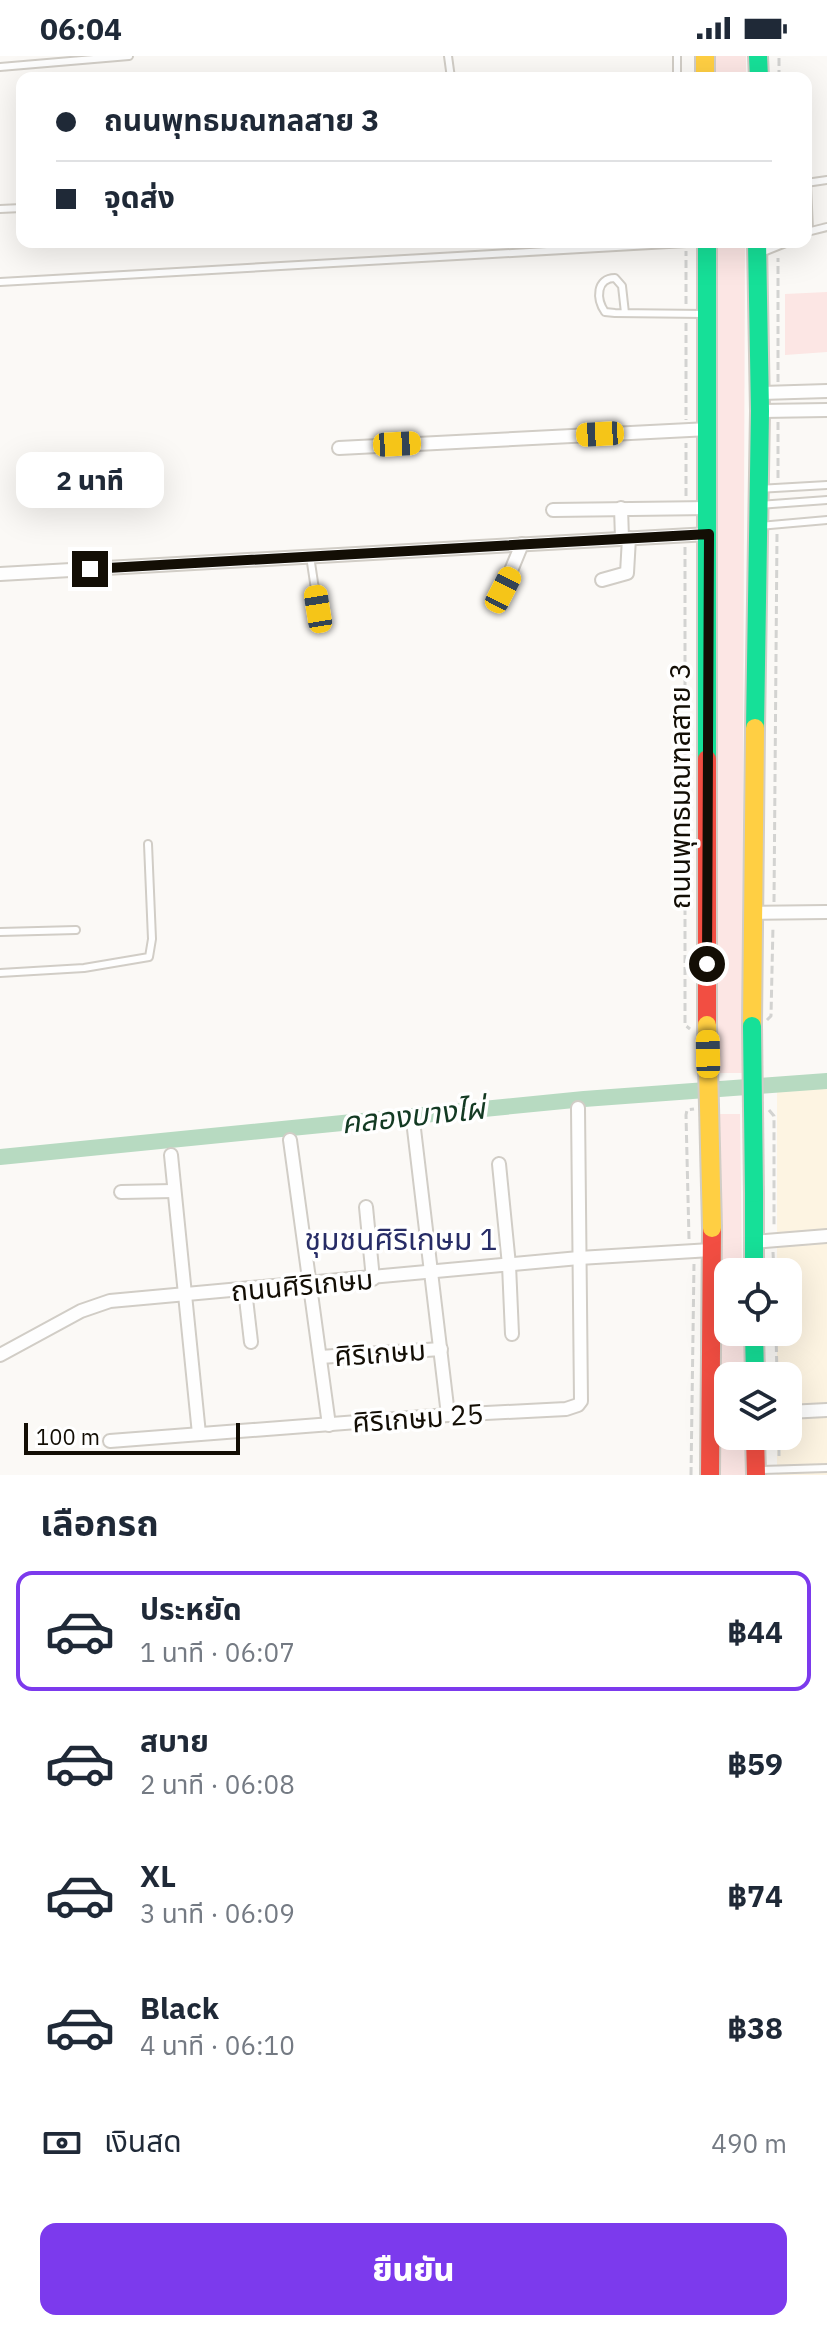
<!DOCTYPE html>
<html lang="th">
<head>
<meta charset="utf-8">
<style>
  :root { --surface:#fff; --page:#f2f2f3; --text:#1f2937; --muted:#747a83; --line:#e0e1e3; --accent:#7c3aed }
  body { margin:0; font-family:"IBM Plex Sans","Noto Sans Thai",sans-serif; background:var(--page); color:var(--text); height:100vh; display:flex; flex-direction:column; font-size:30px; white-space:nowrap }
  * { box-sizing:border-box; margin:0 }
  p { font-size:26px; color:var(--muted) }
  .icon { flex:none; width:44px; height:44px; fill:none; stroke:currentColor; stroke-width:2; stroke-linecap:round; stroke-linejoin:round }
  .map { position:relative; height:1419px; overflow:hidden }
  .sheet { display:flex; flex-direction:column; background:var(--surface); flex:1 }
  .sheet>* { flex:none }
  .top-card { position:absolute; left:16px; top:16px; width:796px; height:176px; border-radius:16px; box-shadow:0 8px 32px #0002; display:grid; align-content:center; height:176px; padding:0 40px; background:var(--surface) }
  .tools { position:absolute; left:714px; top:1202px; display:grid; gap:16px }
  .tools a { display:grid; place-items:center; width:88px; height:88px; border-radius:16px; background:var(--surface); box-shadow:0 8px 32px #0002; font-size:40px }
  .scale { position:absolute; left:24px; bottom:20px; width:216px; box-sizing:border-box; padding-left:8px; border:4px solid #130e05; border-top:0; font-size:22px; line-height:28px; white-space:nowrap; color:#130e05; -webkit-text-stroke:6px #fff; paint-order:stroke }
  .end { position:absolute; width:36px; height:36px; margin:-18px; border:10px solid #130e05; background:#fff; box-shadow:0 0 0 4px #fff }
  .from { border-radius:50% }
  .bubble { position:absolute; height:56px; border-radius:16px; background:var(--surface); box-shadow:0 8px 32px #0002; font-size:26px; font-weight:800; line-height:56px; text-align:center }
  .car { position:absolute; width:24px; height:48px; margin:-24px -12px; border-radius:10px; box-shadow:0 0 6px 2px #0007; background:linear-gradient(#f5c518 24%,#345 0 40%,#f5c518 0 76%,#345 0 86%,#f5c518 0) }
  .top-card b { display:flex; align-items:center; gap:28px; height:76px; font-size:30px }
  .top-card b+b { border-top:2px solid var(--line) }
  .top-card i { width:20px; height:20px; background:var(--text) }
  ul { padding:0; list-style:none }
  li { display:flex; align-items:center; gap:24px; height:120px; margin:0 16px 12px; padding:0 24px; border:4px solid transparent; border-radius:16px }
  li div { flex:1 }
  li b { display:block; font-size:30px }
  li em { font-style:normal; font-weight:800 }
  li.current { border-color:var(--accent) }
  li>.icon { width:72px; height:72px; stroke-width:1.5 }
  h2 { padding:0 40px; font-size:36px; line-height:96px }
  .pay { display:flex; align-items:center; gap:20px; height:88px; padding:0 40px; font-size:30px }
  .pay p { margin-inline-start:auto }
  .primary-button { display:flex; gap:16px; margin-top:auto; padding:16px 40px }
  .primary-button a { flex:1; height:92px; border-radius:16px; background:var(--accent); color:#fff; font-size:32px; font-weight:800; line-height:92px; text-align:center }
  .status { display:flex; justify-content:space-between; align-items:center; height:56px; padding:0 40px; background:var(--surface); direction:ltr }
  .status svg { height:22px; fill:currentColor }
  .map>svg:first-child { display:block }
  .built { fill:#fdf4e2 }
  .green { fill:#fce6e4 }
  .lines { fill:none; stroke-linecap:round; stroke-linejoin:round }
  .canal { stroke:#b7dac1; stroke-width:16 }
  .lane-casing { stroke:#d1cdc6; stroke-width:10 }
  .street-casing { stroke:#d1cdc6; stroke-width:16 }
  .fast-casing { stroke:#d1cdc6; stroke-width:22 }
  .slow-casing { stroke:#d1cdc6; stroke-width:22 }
  .jam-casing { stroke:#d1cdc6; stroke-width:22 }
  .path { stroke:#d3d3d1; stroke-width:3; stroke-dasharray:8 4; stroke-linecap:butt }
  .lane { stroke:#fefefe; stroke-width:6 }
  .street { stroke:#fefefe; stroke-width:12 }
  .fast { stroke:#16e098; stroke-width:18 }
  .slow { stroke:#ffcf43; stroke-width:18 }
  .jam { stroke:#f24e42; stroke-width:18 }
  .fast-bridge-casing { stroke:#d1cdc6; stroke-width:22; stroke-linecap:butt }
  .slow-bridge-casing { stroke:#d1cdc6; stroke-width:22; stroke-linecap:butt }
  .fast-bridge { stroke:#16e098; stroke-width:18 }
  .slow-bridge { stroke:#ffcf43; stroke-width:18 }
  .route { stroke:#130e05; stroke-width:10 }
  .labels { text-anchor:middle; stroke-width:7; stroke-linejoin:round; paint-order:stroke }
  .street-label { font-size:28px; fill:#130e05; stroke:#fff }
  .water-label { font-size:30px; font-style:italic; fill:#133a23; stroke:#fff }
  .neighbourhood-label { font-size:30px; fill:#272c66; stroke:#fff }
</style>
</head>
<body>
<div class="status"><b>06:04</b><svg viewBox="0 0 49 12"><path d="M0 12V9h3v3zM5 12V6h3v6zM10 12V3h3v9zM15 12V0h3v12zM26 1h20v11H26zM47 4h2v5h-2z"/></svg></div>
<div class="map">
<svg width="827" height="1419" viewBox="0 0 827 1419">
  <rect width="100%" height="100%" fill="#fbf9f6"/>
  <!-- built -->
  <path class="built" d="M777,1033H827V1419H777V1380H788V1320H777V1276H788V1216H777Z"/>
  <!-- green -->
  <g class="green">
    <rect x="715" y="0" width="31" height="22"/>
    <path d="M715,186H745L742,1017H715Z"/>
    <path d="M827,236V296L785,299V238Z"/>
    <path d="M717,1058H740L742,1216H728V1276H743L745,1320H728V1380H747L748,1419H721Z"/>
  </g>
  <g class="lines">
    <!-- canal -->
    <path class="canal" d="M0,1101L584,1043L827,1025"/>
    <!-- lane casing -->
    <g class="lane-casing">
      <g id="lane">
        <path d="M448,0L451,22"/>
        <path d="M0,11L129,0"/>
        <path d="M677,22V0"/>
        <path d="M806,127L827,124"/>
        <path d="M807,127L809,175"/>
        <path d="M0,153L22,152"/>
        <path d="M807,176L827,171"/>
        <path d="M761,197L788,186"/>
        <path d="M0,226L704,186"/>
        <path d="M625,257L622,230L615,222C596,222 596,243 605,256L615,257L705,258"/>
        <path d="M759,433L827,429"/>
        <path d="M760,449L827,444"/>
        <path d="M760,470L827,464"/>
        <path d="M310,500L318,553"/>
        <path d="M0,876L76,874"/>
        <path d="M0,917L84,912L149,901L152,883L148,788"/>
        <path d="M759,1414L827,1412"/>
      </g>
    </g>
    <!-- street casing -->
    <g class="street-casing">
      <g id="street">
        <path d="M759,337L827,335"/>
        <path d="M760,355L827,354"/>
        <path d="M339,392L709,373"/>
        <path d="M621,452L622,482"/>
        <path d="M553,454L709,452"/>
        <path d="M0,518L709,478"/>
        <path d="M602,524L627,517L629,482"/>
        <path d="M503,534L522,488"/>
        <path d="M752,857L827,856"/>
        <path d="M414,1073L448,1359"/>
        <path d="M290,1084L329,1369"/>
        <path d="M171,1099L199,1378"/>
        <path d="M499,1108L509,1209L512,1278"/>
        <path d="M121,1136L174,1135"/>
        <path d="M366,1151L373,1223"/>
        <path d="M754,1186L827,1180"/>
        <path d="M245,1234L251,1286"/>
        <path d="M0,1299L81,1255L110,1245L579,1202L711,1194"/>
        <path d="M320,1301L441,1293"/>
        <path d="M788,1356L827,1354"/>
        <path d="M110,1385L448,1359L566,1353L578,1349L581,1345L578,1052"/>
      </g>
    </g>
    <!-- fast casing -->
    <g class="fast-casing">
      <g id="fast">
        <path d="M758,0L759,22"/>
        <path d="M707,186V703"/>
        <path d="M755,672L760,355L757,186"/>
        <path d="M754,1137V1216"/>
        <path d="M754,1276L755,1320"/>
      </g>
    </g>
    <!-- slow casing -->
    <g class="slow-casing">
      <g id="slow">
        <path d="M705,0V22"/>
        <path d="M752,970L755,672"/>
      </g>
    </g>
    <!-- jam casing -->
    <g class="jam-casing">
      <g id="jam">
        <path d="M707,703V969"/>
        <path d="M755,1380L756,1419"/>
        <path d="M710,1419L712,1172"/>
      </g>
    </g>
    <!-- path -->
    <g class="path">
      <path d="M779,22V0"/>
      <path d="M686,248V195"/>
      <path d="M686,267V364"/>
      <path d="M778,326V202"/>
      <path d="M778,422V366"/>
      <path d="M686,440V387"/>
      <path d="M685,491V969L690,973"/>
      <path d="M774,846L777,478"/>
      <path d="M767,964L771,960L773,870"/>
      <path d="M769,1054L774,1060V1172"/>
      <path d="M689,1183L686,1059L687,1054L694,1053"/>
      <path d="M773,1196L774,1216"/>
      <path d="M776,1276L777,1320"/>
      <path d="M779,1380V1403"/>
      <path d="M691,1419L694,1208"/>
    </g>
    <!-- lane -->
    <use href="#lane" class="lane"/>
    <!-- street -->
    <use href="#street" class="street"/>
    <!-- fast -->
    <use href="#fast" class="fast"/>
    <!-- slow -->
    <use href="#slow" class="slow"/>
    <!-- jam -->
    <use href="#jam" class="jam"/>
    <!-- fast-bridge casing -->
    <g class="fast-bridge-casing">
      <path id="fast-bridge" d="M752,970L754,1137"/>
    </g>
    <!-- slow-bridge casing -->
    <g class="slow-bridge-casing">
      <path id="slow-bridge" d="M707,969L712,1172"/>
    </g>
    <!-- fast-bridge -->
    <use href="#fast-bridge" class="fast-bridge"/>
    <!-- slow-bridge -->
    <use href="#slow-bridge" class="slow-bridge"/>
  </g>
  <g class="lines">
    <!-- route -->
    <path class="route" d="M90,513L709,478L707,908"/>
  </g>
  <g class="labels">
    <!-- street labels -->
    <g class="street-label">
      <text transform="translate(680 730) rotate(-90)" y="10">ถนนพุทธมณฑลสาย 3</text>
      <text transform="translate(302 1229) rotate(-5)" y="10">ถนนศิริเกษม</text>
      <text transform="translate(380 1297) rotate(-4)" y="10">ศิริเกษม</text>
      <text transform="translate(418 1362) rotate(-4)" y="10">ศิริเกษม 25</text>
    </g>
    <!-- water labels -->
    <g class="water-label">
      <text transform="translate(413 1060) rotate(-6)" y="10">คลองบางไผ่</text>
    </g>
    <!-- neighbourhood labels -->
    <g class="neighbourhood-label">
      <text x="401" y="1194">ชุมชนศิริเกษม 1</text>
    </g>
  </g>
</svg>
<div class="tools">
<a><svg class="icon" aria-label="locate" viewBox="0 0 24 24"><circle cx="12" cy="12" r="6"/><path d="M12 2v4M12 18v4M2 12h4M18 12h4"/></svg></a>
<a><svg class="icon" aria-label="layers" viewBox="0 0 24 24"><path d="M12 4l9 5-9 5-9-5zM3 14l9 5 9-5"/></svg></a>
</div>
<div class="scale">100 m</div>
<i class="end from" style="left:707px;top:908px"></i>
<i class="end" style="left:90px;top:513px"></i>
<div class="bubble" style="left:16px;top:396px;width:148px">2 นาที</div>
<i class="car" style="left:600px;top:378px;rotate:267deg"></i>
<i class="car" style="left:397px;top:388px;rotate:87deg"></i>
<i class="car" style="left:503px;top:534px;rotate:27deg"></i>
<i class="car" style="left:318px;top:553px;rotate:351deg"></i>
<i class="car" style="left:708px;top:998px;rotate:359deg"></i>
<div class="top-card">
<b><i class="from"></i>ถนนพุทธมณฑลสาย 3</b>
<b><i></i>จุดส่ง</b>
</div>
</div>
<section class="sheet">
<h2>เลือกรถ</h2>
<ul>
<li class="current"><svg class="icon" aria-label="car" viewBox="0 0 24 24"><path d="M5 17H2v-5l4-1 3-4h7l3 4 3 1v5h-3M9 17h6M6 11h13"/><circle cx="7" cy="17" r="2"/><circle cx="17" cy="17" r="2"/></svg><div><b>ประหยัด</b><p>1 นาที · 06:07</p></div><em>฿44</em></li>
<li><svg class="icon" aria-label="car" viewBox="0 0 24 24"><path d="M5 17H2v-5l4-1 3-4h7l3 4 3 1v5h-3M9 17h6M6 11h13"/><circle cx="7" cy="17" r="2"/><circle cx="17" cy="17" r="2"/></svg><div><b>สบาย</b><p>2 นาที · 06:08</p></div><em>฿59</em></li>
<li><svg class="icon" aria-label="car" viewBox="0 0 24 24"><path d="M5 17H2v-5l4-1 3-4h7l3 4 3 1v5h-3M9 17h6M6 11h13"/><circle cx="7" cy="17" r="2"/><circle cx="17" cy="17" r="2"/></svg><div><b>XL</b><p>3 นาที · 06:09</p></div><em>฿74</em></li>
<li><svg class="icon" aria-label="car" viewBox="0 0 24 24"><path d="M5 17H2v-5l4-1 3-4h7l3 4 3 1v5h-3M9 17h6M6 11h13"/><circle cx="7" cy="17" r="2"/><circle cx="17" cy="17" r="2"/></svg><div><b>Black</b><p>4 นาที · 06:10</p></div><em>฿38</em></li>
</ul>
<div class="pay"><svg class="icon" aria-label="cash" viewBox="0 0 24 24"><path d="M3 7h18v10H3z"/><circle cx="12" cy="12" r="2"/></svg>เงินสด<p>490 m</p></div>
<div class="primary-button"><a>ยืนยัน</a></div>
</section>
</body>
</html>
